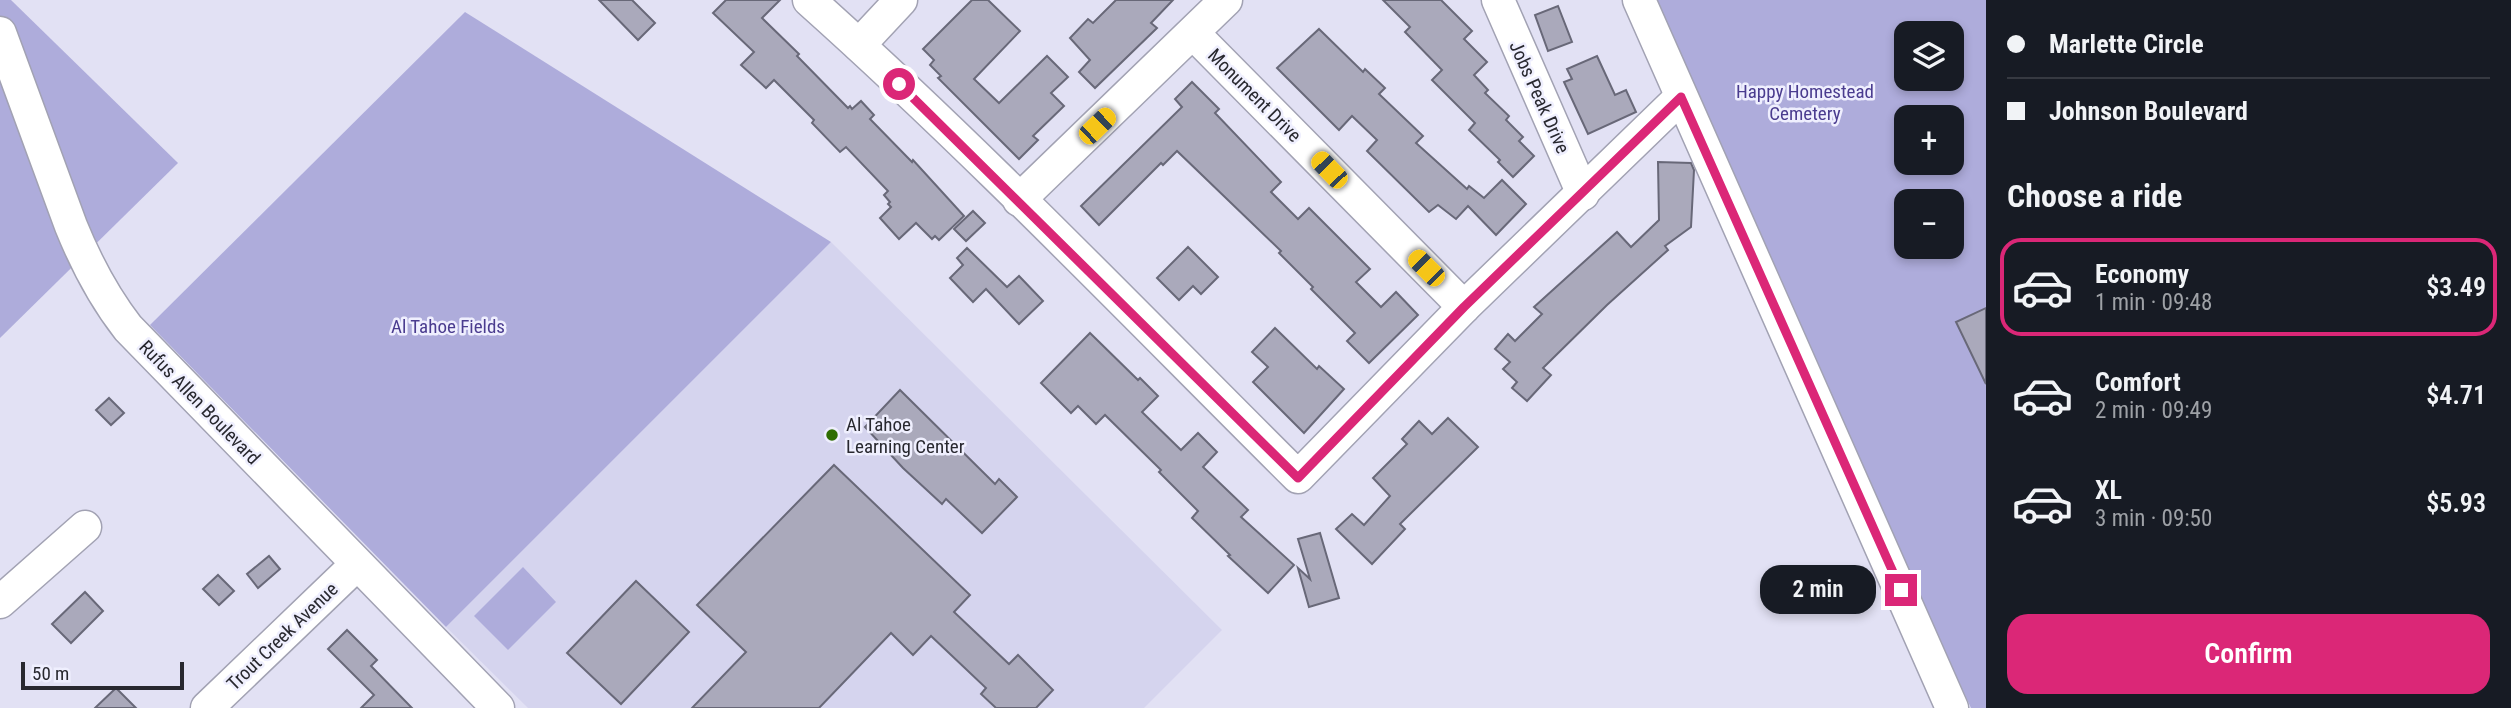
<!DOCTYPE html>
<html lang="en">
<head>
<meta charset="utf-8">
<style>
  :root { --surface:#171b24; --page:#20242c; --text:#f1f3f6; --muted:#9ea1a6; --line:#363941; --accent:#db2777 }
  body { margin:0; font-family:"Roboto Condensed",sans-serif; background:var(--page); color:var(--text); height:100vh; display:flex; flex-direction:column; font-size:26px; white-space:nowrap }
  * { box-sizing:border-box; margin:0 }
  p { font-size:23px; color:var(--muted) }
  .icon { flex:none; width:38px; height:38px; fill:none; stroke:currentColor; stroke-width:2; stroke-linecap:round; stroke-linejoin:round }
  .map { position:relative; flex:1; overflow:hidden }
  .panel { display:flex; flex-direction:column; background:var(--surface); width:525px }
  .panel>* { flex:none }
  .banner { display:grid; align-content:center; height:154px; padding:0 21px; background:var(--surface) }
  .fabs { position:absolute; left:1894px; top:21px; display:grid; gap:14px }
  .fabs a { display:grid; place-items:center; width:70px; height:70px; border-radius:14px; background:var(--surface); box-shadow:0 4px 10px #0003; font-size:35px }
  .scale { position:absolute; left:21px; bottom:18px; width:163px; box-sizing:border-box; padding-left:7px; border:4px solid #28282f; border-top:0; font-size:19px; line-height:24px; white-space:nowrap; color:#28282f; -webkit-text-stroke:5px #efeffe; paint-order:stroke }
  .end { position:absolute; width:32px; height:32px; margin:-16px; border:9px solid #db2777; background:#fff; box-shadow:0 0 0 4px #fff }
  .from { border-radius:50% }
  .bubble { position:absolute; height:49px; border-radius:21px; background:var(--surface); box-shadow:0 4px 10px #0003; font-size:23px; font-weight:600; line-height:49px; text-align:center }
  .car { position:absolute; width:21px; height:42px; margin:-21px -10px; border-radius:9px; box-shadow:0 0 5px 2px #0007; background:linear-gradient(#f5c518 24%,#345 0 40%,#f5c518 0 76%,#345 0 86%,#f5c518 0) }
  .banner b { display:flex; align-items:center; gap:24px; height:66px; font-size:26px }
  .banner b+b { border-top:2px solid var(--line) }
  .banner i { width:18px; height:18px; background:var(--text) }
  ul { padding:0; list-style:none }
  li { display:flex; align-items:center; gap:21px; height:98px; margin:0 14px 10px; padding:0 7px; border:4px solid transparent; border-radius:21px }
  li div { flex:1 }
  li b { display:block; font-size:26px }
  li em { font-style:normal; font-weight:600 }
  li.active { border-color:var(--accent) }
  li>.icon { width:63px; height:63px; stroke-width:1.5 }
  h2 { padding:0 21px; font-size:32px; line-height:84px }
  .cta { display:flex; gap:14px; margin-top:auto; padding:14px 21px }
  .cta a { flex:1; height:80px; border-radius:21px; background:var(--accent); color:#fff; font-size:28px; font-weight:600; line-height:80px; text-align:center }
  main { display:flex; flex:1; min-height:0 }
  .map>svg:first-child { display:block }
  .built { fill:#d5d4ee }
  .green { fill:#aeacdb; fill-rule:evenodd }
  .building { fill:#aaa9bb; stroke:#686878; stroke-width:2 }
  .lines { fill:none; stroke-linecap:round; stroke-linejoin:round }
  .minor-casing { stroke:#a2a2b3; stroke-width:35 }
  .minor { stroke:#fff; stroke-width:32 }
  .route { stroke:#db2777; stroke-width:9 }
  .poi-dot { fill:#2f6e01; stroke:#efeffe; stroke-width:2.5 }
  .labels { text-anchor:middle; stroke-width:5; stroke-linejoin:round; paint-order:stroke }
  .park-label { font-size:19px; fill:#4a3c8f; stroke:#efeffe }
  .street-label { font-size:19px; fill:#28282f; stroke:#efeffe }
  .poi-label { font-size:19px; fill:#28282f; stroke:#efeffe; text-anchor:start }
</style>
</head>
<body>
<main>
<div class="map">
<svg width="1986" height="708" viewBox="0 0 1986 708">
  <rect width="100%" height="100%" fill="#e2e1f4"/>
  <!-- built -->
  <path class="built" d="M831,242L1222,630L1144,708H528L446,627Z"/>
  <!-- green -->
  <g class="green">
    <path d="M0,0H11L178,163L0,338Z"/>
    <path d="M1651,0H1986V708H1971L1730,187ZM1906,33H1951V79H1906ZM1906,117H1951V163H1906ZM1906,201H1951V247H1906Z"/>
    <path d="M465,12L831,242L446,627L150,325Z"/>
    <path d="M523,567L556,602L508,650L474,616Z"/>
  </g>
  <!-- building -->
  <g class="building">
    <path d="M599,0H632L655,23L638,40Z"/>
    <path d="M726,0H780L762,18L799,54L797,56L848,108L850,106L852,109L861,101L874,115L870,119L912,162L913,160L964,216L939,240L935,236L932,239L916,223L899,239L880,218L891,207L888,204L890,202L884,195L888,191L846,147L840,152L812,123L814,120L774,80L766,88L741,65L754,52L713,13Z"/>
    <path d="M972,0H988L1020,31L974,79L999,103L1047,56L1068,77L1051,93L1064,106L1033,136L1038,140L1019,159L938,78L941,76L930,65L934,60L923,49Z"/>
    <path d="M1116,0H1173L1151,23L1157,28L1095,88L1079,72L1090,60L1070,38L1088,19L1093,23Z"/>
    <path d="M1383,0H1441L1472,31L1464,39L1487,62L1474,75L1488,90L1485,93L1509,116L1506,120L1523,137L1519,141L1534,156L1513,177L1498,162L1500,160L1469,130L1475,123L1432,80L1442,70L1405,32L1410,27Z"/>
    <path d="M1558,6L1572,42L1548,51L1535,15Z"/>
    <path d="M1319,29L1363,72L1365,69L1385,88L1379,94L1423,136L1416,143L1467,189L1469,186L1484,198L1502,180L1526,204L1496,235L1468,206L1456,219L1438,205L1429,212L1367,151L1377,140L1352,116L1339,130L1277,68Z"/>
    <path d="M1597,56L1615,95L1626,90L1636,112L1588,134L1564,82L1572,79L1567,69Z"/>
    <path d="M1192,82L1219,109L1215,113L1281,182L1271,192L1298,219L1309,208L1370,269L1356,282L1381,307L1396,292L1418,315L1369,363L1347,341L1355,333L1311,289L1313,287L1279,253L1281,251L1177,151L1163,165L1161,163L1099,225L1081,206L1182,107L1175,99Z"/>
    <path d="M1658,162L1691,163L1694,170L1691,227L1665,246L1668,250L1607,305L1543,368L1551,375L1527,401L1512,388L1517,382L1503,369L1510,362L1495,349L1508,334L1515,341L1542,314L1534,307L1617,232L1631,247L1659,220Z"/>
    <path d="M973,211L985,223L966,241L954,229Z"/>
    <path d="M1188,247L1218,277L1201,294L1193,286L1179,300L1157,278Z"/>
    <path d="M967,248L1007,287L1019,276L1043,301L1019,324L986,289L973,302L950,278L963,265L957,258Z"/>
    <path d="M1986,308V384L1956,322Z"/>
    <path d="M1275,328L1317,369L1319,366L1344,389L1304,433L1253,382L1268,367L1252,352Z"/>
    <path d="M1090,333L1138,380L1140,378L1158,396L1142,412L1181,450L1198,433L1217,452L1203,467L1248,510L1241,517L1294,565L1268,593L1228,556L1230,555L1192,518L1198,511L1159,472L1161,470L1105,415L1096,424L1078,406L1071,413L1041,383Z"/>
    <path d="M900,390L995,484L999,479L1017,497L982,533L946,499L942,504L903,468L865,427Z"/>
    <path d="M109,398L124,413L111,425L96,410Z"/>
    <path d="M1448,418L1478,447L1400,524L1405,529L1372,564L1336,529L1352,514L1364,525L1390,496L1373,478L1407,444L1402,439L1419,421L1432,434Z"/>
    <path d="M834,465L970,595L954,612L1009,664L1018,655L1053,690L1036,708H996L981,694L986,688L931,636L913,655L891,633L819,708H692L746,652L697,605Z"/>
    <path d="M1320,533L1339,598L1309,607L1298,568L1310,579L1298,539Z"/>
    <path d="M269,556L280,569L258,588L247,574Z"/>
    <path d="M218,575L234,591L219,605L203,589Z"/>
    <path d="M636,581L689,632L621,704L567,653Z"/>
    <path d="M85,592L103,611L71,643L52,624Z"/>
    <path d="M347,630L377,660L371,666L412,708H361L374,695L328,649Z"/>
    <path d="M116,688L136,708H95Z"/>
  </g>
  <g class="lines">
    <!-- minor casing -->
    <g class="minor-casing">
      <g id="minor">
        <path d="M809,0C979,152 1137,317 1298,477L1464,307L1681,97"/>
        <path d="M1498,0L1583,194"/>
        <path d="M1639,0L1952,708"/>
        <path d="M0,33L71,226C86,263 103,296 128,328L498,708"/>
        <path d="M1193,33L1464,307"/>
        <path d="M859,45L901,0"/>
        <path d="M1019,200L1226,0"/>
        <path d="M0,602L85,527"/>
        <path d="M207,708L356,565"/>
      </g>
    </g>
    <!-- minor -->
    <use href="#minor" class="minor"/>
  </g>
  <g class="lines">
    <!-- route -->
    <path class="route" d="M899,84L1298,478L1464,307L1681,97L1901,590"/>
  </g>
  <!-- markers -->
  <circle class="poi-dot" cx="832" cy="435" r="7"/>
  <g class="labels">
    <!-- park labels -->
    <g class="park-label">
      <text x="1805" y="98">Happy Homestead<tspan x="1805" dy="22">Cemetery</tspan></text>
      <text x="448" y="333">Al Tahoe Fields</text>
    </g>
    <!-- street labels -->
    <g class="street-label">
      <text transform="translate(1255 95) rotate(45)" y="7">Monument Drive</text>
      <text transform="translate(1540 97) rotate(66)" y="7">Jobs Peak Drive</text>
      <text transform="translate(200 402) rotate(46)" y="7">Rufus Allen Boulevard</text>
      <text transform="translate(282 636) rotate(-44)" y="7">Trout Creek Avenue</text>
    </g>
    <!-- poi labels -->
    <g class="poi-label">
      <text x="846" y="431">Al Tahoe<tspan x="846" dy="22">Learning Center</tspan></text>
    </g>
  </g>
</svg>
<div class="fabs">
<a><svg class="icon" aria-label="layers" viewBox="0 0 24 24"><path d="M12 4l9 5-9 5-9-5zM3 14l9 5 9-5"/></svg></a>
<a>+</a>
<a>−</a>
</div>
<div class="scale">50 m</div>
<i class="end from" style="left:899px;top:84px"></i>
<i class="end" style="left:1901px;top:590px"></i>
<div class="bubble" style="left:1760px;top:565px;width:116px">2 min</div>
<i class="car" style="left:1097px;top:126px;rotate:46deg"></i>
<i class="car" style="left:1329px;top:170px;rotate:316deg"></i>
<i class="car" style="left:1426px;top:268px;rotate:315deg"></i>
</div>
<section class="panel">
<div class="banner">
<b><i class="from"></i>Marlette Circle</b>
<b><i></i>Johnson Boulevard</b>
</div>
<h2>Choose a ride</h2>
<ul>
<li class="active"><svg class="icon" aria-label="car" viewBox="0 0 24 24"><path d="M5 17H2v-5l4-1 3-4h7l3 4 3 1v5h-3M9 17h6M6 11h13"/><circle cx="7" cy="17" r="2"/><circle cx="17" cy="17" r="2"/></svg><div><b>Economy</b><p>1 min · 09:48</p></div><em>$3.49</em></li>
<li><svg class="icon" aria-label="car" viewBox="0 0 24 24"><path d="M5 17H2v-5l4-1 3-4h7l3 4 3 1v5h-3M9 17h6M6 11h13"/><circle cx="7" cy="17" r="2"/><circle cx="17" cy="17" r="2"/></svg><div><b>Comfort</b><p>2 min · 09:49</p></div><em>$4.71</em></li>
<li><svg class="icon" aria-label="car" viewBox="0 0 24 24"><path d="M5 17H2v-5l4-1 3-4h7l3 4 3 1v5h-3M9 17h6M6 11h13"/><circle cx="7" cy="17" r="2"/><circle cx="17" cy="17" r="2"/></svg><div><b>XL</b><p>3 min · 09:50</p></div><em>$5.93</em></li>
</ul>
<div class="cta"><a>Confirm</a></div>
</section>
</main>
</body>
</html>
